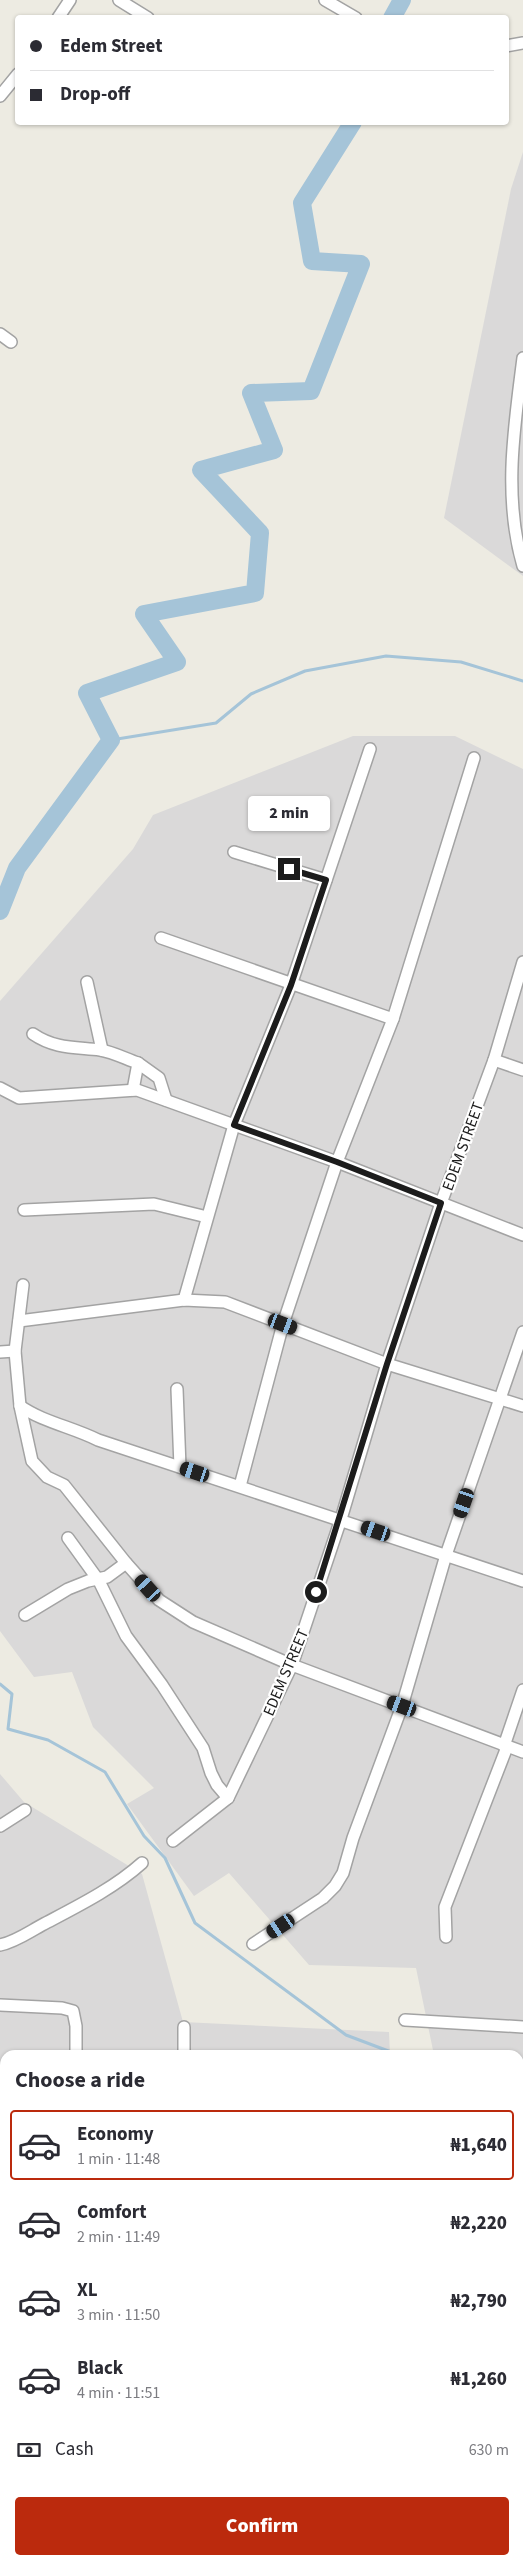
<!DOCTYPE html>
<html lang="en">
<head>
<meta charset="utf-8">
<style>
  :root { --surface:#fff; --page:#f2f2f3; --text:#2b2b33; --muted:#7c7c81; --line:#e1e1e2; --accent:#bb2a0d }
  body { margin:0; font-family:"Source Sans 3",sans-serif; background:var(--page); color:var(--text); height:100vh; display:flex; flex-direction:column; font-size:19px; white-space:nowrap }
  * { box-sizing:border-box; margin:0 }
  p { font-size:16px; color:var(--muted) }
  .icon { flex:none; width:28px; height:28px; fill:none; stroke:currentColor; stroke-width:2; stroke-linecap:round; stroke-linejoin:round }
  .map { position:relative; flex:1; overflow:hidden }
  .drawer { position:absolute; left:0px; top:2050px; width:524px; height:515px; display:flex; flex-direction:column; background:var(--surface); border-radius:15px 15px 0 0; box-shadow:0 1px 4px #0004 }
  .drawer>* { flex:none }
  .hud { position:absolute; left:15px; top:15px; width:494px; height:110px; border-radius:5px; box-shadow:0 1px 4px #0004; display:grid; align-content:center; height:110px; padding:0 15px; background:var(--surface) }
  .end { position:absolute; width:22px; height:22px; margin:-11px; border:6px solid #1c1c1c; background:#fff; box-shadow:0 0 0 2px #fff }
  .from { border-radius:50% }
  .bubble { position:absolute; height:35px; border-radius:5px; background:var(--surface); box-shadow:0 1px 4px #0004; font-size:16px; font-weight:800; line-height:35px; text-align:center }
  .car { position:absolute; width:15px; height:30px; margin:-15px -8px; border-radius:6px; box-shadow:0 0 4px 1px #0007; background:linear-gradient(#222 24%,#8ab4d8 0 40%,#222 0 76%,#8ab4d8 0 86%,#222 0) }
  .hud b { display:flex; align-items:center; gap:18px; height:48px; font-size:19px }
  .hud b+b { border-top:1px solid var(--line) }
  .hud i { width:12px; height:12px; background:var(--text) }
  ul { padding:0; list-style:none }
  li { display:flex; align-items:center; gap:15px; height:70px; margin:0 10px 8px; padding:0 5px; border:2px solid transparent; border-radius:5px }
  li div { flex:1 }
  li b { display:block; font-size:19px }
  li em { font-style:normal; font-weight:800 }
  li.selected { border-color:var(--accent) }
  li>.icon { width:45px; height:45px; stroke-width:1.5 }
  h2 { padding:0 15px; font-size:22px; line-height:60px }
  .pay { display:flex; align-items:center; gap:12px; height:55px; padding:0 15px; font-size:19px }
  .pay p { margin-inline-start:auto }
  .cta { display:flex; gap:10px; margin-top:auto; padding:10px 15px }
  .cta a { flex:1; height:58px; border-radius:5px; background:var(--accent); color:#fff; font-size:20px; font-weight:800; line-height:58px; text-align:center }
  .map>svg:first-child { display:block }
  .residential { fill:#dad9d9 }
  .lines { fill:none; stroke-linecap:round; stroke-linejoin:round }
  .stream { stroke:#a5c4d8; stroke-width:3 }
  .river { stroke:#a5c4d8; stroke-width:18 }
  .minor-casing { stroke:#a3a3a3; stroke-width:14 }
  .minor { stroke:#fff; stroke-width:11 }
  .route { stroke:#1c1c1c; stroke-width:6 }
  .labels { text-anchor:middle; stroke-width:4.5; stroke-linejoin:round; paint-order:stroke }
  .street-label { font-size:16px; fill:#1c1c1c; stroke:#fff }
</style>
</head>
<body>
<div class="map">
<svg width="523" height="2565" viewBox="0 0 523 2565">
  <rect width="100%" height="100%" fill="#edebe2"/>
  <!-- residential -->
  <g class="residential">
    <path d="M523,152V576L444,518L511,189Z"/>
    <path d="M353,736H455L523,769V2083H519V2055H434L416,1968L309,1965L229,1873L194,1896L127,1804L154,1788L93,1727L72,1672L34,1677L0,1631V1001L133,849L153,815Z"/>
    <path d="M0,1774L24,1802L142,1874L183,2022L389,2032L390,2055H5V2560H519V2235H523V2565H0Z"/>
  </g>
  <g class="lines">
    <!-- stream -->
    <g class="stream">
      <path d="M111,740L216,723L251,694L305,671L386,656L461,662L523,681"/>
      <path d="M0,1684L12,1694L8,1729L48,1740L105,1772L144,1836L165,1858L195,1923L346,2035L399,2055"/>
      <path d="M519,2146L523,2148"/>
    </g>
    <!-- river -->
    <g class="river">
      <path d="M392,18L402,0"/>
      <path d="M0,911L17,868L111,740L87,693L177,662L144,614L255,593L260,533L201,470L274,450L251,393L311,391L361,264L312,261L302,203L353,122"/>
    </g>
    <!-- minor casing -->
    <g class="minor-casing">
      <g id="minor">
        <path d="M119,0L148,18"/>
        <path d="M325,0L356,18"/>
        <path d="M58,18L70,0"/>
        <path d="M506,46L523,43"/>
        <path d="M0,96L18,74"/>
        <path d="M0,334L11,342"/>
        <path d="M523,358C514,428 503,497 523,566"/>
        <path d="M234,852L326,880"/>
        <path d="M161,938L393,1019"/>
        <path d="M87,982L102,1050"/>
        <path d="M33,1034C55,1049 75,1047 100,1050C113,1052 126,1059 138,1063L133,1090"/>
        <path d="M494,1060L523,1070"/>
        <path d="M138,1063L159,1078L166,1100"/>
        <path d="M0,1088L19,1098L137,1090L337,1162L523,1235"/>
        <path d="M24,1210L154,1204L207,1217"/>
        <path d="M23,1285L15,1351L20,1406L32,1461L47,1477L64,1485L126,1563L159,1600L193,1622L292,1665L523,1752"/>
        <path d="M184,1300L234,1125L291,985L370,749"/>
        <path d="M19,1321L184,1300L225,1302L387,1364L523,1406"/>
        <path d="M0,1352L15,1351"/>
        <path d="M177,1389L180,1467"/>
        <path d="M20,1406C43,1422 72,1427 98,1440L523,1581"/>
        <path d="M240,1486L283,1324L337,1162L393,1019L474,758"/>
        <path d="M68,1538L99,1581L126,1636L162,1685L203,1748L211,1773L217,1785L228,1798"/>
        <path d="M25,1615L68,1589L88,1581L107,1577L126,1563"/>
        <path d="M504,1746L523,1690"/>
        <path d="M0,1826L25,1810"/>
        <path d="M173,1841L228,1798L292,1665L341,1519L387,1364L441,1203L494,1060L523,962"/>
        <path d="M446,1937L445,1907L507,1747"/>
        <path d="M253,1944L323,1898L335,1886L343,1873L353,1838L402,1706L446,1555L523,1332"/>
        <path d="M0,1945C15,1942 29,1932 42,1925C76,1907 113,1889 142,1863"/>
        <path d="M0,2005L62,2008L73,2011L76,2026V2055"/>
        <path d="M405,2020L523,2027"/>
        <path d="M184,2027V2055"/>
        <path d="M0,2293L5,2294"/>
        <path d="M519,2488L523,2487"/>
        <path d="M0,2543L5,2544"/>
        <path d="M483,2560L485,2565"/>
      </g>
    </g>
    <!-- minor -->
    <use href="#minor" class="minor"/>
  </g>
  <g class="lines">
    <!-- route -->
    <path class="route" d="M289,869L326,880L291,985L234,1125L337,1162L441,1203L387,1364L316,1592"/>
  </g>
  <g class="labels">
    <!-- street labels -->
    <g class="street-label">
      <text transform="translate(462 1146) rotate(-70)" y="6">EDEM STREET</text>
      <text transform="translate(285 1672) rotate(-67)" y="6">EDEM STREET</text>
    </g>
  </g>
</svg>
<i class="end from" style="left:316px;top:1592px"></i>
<i class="end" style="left:289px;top:869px"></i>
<div class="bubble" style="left:248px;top:796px;width:82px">2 min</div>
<i class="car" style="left:283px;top:1324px;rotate:111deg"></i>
<i class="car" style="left:195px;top:1472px;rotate:288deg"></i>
<i class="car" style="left:464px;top:1503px;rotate:199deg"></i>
<i class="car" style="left:376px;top:1531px;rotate:289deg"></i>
<i class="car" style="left:148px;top:1588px;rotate:318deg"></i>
<i class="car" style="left:402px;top:1706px;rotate:290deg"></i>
<i class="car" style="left:281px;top:1926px;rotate:236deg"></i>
<div class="hud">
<b><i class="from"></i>Edem Street</b>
<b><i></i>Drop-off</b>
</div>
<section class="drawer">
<h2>Choose a ride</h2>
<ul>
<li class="selected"><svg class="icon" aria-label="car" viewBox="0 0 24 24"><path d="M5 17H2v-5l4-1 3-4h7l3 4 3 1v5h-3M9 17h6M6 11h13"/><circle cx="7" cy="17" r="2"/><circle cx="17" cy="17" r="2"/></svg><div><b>Economy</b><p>1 min · 11:48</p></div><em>₦1,640</em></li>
<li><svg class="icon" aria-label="car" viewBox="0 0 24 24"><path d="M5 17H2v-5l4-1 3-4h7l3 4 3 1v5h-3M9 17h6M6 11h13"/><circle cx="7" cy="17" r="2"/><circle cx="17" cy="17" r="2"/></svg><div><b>Comfort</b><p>2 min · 11:49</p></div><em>₦2,220</em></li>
<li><svg class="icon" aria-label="car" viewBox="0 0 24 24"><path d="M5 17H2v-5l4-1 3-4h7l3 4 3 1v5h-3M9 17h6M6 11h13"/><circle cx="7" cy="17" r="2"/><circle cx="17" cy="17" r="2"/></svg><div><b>XL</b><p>3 min · 11:50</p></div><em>₦2,790</em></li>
<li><svg class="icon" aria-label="car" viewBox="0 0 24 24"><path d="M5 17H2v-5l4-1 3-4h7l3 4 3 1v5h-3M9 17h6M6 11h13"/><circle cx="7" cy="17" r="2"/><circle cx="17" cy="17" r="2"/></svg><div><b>Black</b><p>4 min · 11:51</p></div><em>₦1,260</em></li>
</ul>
<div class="pay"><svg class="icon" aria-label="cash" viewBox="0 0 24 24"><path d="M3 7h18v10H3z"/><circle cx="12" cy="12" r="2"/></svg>Cash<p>630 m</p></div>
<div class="cta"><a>Confirm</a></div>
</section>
</div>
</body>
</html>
